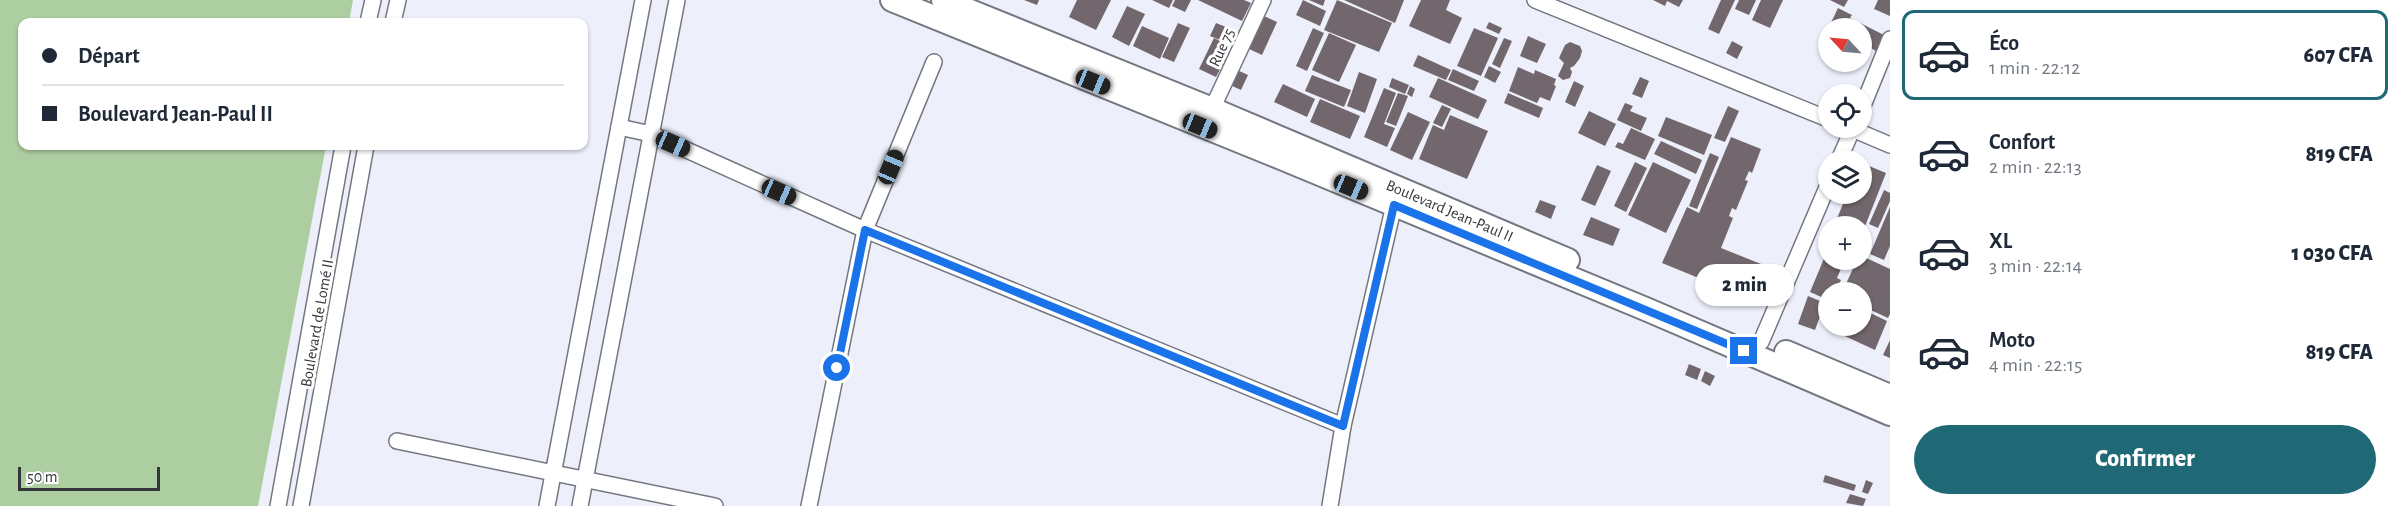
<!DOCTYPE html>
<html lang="fr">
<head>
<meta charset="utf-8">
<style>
  :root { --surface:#fff; --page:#f6f6f7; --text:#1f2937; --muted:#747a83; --line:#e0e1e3; --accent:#1f6875 }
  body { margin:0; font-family:"Alegreya Sans",sans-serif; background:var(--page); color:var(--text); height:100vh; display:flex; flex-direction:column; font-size:22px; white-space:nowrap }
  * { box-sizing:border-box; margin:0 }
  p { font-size:20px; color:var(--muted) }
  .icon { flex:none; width:33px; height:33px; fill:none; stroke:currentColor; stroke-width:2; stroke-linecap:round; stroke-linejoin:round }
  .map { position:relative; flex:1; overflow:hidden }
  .drawer { display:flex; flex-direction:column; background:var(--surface); width:510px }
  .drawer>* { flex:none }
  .banner { position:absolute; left:18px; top:18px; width:570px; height:132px; border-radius:12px; box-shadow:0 2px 4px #0004; display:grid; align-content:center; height:132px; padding:0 24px; background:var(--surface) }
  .needle { width:39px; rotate:296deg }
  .controls { position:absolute; left:1818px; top:18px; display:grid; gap:12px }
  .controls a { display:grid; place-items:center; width:54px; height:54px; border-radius:50%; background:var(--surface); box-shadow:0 2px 4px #0004; font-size:30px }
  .scale { position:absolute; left:18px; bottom:15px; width:142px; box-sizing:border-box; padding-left:6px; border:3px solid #333539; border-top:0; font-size:16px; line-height:21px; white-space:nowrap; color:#333539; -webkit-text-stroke:4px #fff; paint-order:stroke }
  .end { position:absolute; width:27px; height:27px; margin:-14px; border:8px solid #1a73e8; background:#fff; box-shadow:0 0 0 3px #fff }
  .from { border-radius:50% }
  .bubble { position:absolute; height:42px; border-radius:21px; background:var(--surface); box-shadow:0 2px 4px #0004; font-size:20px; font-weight:800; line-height:42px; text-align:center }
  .car { position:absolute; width:18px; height:36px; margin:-18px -9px; border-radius:8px; box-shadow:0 0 4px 2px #0007; background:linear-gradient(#222 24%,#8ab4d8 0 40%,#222 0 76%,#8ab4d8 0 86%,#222 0) }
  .banner b { display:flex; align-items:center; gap:21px; height:57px; font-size:22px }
  .banner b+b { border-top:2px solid var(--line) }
  .banner i { width:15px; height:15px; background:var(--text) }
  ul { padding:10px 0 0; list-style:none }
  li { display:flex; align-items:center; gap:18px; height:90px; margin:0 12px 9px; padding:0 12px; border:3px solid transparent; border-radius:12px }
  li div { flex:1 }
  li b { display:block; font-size:22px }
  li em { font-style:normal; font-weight:800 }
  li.current { border-color:var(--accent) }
  li>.icon { width:54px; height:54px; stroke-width:1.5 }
  .button { display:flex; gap:12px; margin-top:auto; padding:12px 24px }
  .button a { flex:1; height:69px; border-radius:36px; background:var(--accent); color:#fff; font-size:24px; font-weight:800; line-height:69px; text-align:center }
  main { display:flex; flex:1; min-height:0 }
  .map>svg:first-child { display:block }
  .green { fill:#adcea0 }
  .building { fill:#71676c }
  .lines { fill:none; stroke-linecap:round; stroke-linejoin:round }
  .street-casing { stroke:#747780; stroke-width:18 }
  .secondary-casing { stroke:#747780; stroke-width:26 }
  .street { stroke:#fff; stroke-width:15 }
  .secondary { stroke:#fff; stroke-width:22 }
  .route { stroke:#1a73e8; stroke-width:8 }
  .labels { text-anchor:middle; stroke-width:6; stroke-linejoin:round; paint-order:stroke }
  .street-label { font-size:16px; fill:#333539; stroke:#fff }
</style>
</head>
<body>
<main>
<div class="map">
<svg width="1890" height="506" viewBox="0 0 1890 506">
  <rect width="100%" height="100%" fill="#edf0fb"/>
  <!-- green -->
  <path class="green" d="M0,0H353L349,22H22V146H326L258,506H0Z"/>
  <!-- building -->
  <g class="building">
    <path d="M1024,0H1039L1037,5Z"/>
    <path d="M1077,0H1111L1096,30L1069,17Z"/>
    <path d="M1152,0H1173L1169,8Z"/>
    <path d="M1175,0H1191L1185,12L1172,6Z"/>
    <path d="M1198,0H1244L1251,3L1242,21Z"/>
    <path d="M1303,0L1326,11L1320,26L1296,15Z"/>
    <path d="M1309,0H1325L1323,6Z"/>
    <path d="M1337,0L1392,23L1379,52L1324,30Z"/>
    <path d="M1344,0H1404L1395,23Z"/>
    <path d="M1421,0H1450L1446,10L1462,18L1450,44L1409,26Z"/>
    <path d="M1653,0H1683L1679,7L1667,1L1665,6Z"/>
    <path d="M1721,0H1735L1719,34L1708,29Z"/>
    <path d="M1739,0H1756L1749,15L1735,9Z"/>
    <path d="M1761,0H1783L1770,28L1752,20Z"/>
    <path d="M1830,0H1848L1844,7Z"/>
    <path d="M1878,0H1890V16L1874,9Z"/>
    <path d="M1127,6L1145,14L1129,46L1112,37Z"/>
    <path d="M1838,8L1852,15L1850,18L1884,35L1876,51L1862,43V28H1833L1829,27Z"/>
    <path d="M1262,15L1277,22L1262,55L1247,48Z"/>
    <path d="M1489,22L1502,28L1499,34L1486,28Z"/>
    <path d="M1178,23L1190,28L1174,62L1162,57Z"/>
    <path d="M1216,23L1231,29L1225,42L1210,36Z"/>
    <path d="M1142,26L1169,38L1160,59L1133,46Z"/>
    <path d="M1313,28L1324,33L1307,71L1296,66Z"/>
    <path d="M1474,28L1498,38L1481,76L1457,66Z"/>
    <path d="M1329,33L1356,45L1339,82L1312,70Z"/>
    <path d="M1528,36L1546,44L1537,63L1520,56Z"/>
    <path d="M1214,38L1226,44L1219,57L1225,60L1216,77L1199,69Z"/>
    <path d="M1504,38L1512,41L1500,68L1492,64Z"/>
    <path d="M1732,41L1743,47L1737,59L1726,53Z"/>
    <path d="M1570,42L1580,46L1582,51L1580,58L1574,66L1570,68L1572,72L1570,78L1563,80L1558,76L1564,63L1559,58L1565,45Z"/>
    <path d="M1418,55L1451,70L1446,80L1413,66Z"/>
    <path d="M1489,66L1501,72L1495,83L1484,77Z"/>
    <path d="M1518,67L1534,74L1535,70L1556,79L1554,85L1556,86L1550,101L1540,97L1537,103L1509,91Z"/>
    <path d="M1453,69L1479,81L1474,91L1448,80Z"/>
    <path d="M1237,70L1248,75L1241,90L1230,85Z"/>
    <path d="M1359,72L1377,79L1365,113L1347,106Z"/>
    <path d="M1312,75L1351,90L1344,107L1305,91Z"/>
    <path d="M1640,77L1649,81L1642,98L1632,94Z"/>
    <path d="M1392,78L1409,85L1405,94L1389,87Z"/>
    <path d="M1438,78L1487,100L1478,119L1429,97Z"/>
    <path d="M1574,81L1584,86L1575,107L1565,102Z"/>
    <path d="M1283,84L1315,99L1307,117L1274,102Z"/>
    <path d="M1410,86L1415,89L1412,97L1407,94Z"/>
    <path d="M1384,88L1396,93L1384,124L1395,128L1387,147L1364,137Z"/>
    <path d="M1398,93L1408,96L1396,126L1386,122Z"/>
    <path d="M1508,93L1543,108L1539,118L1504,103Z"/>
    <path d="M1320,99L1360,116L1350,139L1310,122Z"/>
    <path d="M1625,103L1633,106L1630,111L1647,118L1641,131L1617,120Z"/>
    <path d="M1442,105L1451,109L1442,127L1433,123Z"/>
    <path d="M1728,106L1739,111L1725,142L1714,138Z"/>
    <path d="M1589,111L1616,124L1605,146L1578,133Z"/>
    <path d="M1408,112L1430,122L1412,160L1390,150Z"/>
    <path d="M1450,115L1488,131L1467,179L1419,159L1433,125L1444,130Z"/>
    <path d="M1666,117L1712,135L1704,155L1658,136Z"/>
    <path d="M1631,128L1655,139L1645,160L1615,147L1618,142L1623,144Z"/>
    <path d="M1731,137L1761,149L1752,173L1749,171L1745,180L1748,181L1736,210L1732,208L1729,216L1733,218L1721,248L1781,272L1767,306L1662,263L1687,207L1699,213Z"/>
    <path d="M1661,141L1702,160L1696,174L1654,154Z"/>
    <path d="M1710,153L1719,157L1697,209L1689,206Z"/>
    <path d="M1635,162L1647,168L1626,212L1614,206Z"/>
    <path d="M1653,162L1691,180L1666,233L1628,215Z"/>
    <path d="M1862,163L1886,173L1862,234V226H1834L1847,194H1862Z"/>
    <path d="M1597,165L1611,171L1595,206L1581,200Z"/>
    <path d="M1884,190L1890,193V201L1878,228L1869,224Z"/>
    <path d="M1540,200L1556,206L1551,219L1535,212Z"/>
    <path d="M1890,207V246L1884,260L1870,254Z"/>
    <path d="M1591,217L1620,229L1613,246L1583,235Z"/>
    <path d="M1828,249V260H1851L1848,266L1843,264L1837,278L1841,280L1836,292H1828V300L1810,292Z"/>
    <path d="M1862,256L1890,269V314L1888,318L1862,306V292H1846L1849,288L1845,286L1857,260H1862Z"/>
    <path d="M1808,296L1825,303L1815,330L1798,324Z"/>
    <path d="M1862,309L1887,321L1875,350L1836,332L1840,326H1862Z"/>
    <path d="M1890,340V358L1883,355Z"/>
    <path d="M1689,364L1701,369L1697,380L1685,375Z"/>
    <path d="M1705,371L1715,376L1710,386L1701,381Z"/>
    <path d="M1825,475L1856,485L1854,491L1823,482Z"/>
    <path d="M1866,480L1873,483L1868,494L1862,492Z"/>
    <path d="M1850,494L1866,499L1863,506L1846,503Z"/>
  </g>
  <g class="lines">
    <!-- street casing -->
    <g class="street-casing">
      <g id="street">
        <path d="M1535,0L1828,119"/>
        <path d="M368,22L373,0"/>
        <path d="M393,22L398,0"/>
        <path d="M1862,108L1890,39"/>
        <path d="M1212,109L1263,0"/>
        <path d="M619,127L651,134L865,230L1343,426"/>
        <path d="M1850,128L1890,145"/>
        <path d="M1839,160L1853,128"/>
        <path d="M1761,342L1828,185"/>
        <path d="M397,441L715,506"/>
        <path d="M278,506L343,146"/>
        <path d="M301,506L366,146"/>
        <path d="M547,506L643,0"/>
        <path d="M580,506L677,0"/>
        <path d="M809,506L865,230L934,62"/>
        <path d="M1330,506L1343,426L1394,205"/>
      </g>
    </g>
    <!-- secondary casing -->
    <g class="secondary-casing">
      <g id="secondary">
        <path d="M892,0L1286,160L1648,310L1890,414"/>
        <path d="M943,0L1212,109L1568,260"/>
        <path d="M1786,352L1890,396"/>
      </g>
    </g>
    <!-- street -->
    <use href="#street" class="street"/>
    <!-- secondary -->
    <use href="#secondary" class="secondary"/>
  </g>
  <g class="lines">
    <!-- route -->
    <path class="route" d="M837,368L865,230L1343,426L1394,205L1744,351"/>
  </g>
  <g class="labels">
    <!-- street labels -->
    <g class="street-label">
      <text transform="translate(1221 47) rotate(-65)" y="6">Rue 75</text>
      <text transform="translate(1450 210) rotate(23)" y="6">Boulevard Jean-Paul II</text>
      <text transform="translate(316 323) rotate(-80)" y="6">Boulevard de Lomé II</text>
    </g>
  </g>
</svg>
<div class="controls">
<a><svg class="needle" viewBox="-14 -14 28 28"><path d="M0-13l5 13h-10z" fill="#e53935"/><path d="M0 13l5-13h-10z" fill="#747a83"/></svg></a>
<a><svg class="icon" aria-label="locate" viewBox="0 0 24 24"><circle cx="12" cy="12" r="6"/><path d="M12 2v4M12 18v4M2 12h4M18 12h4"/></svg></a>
<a><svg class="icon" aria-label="layers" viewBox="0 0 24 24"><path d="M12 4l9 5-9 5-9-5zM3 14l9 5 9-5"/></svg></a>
<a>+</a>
<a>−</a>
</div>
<div class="scale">50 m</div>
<i class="end from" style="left:837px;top:368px"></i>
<i class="end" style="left:1744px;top:351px"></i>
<div class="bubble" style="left:1695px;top:264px;width:99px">2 min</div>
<i class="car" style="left:1093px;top:82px;rotate:112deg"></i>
<i class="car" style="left:1200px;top:126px;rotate:112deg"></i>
<i class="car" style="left:673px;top:144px;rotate:114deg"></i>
<i class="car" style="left:891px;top:167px;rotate:23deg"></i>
<i class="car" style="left:1351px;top:187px;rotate:113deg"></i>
<i class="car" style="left:779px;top:192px;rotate:114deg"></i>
<div class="banner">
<b><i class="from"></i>Départ</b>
<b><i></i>Boulevard Jean-Paul II</b>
</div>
</div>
<section class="drawer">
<ul>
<li class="current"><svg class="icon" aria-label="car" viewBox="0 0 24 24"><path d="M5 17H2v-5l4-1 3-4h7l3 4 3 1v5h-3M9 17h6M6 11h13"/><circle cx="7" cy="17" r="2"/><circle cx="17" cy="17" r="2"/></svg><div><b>Éco</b><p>1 min · 22:12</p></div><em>607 CFA</em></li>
<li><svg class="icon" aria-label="car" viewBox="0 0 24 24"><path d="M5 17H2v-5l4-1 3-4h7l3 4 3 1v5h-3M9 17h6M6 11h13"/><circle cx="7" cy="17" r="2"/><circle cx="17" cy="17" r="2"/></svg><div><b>Confort</b><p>2 min · 22:13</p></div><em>819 CFA</em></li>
<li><svg class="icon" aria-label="car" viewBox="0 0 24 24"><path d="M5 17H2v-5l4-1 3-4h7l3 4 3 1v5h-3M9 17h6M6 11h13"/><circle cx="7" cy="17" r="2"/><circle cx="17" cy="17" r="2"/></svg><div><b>XL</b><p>3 min · 22:14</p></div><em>1 030 CFA</em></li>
<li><svg class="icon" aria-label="car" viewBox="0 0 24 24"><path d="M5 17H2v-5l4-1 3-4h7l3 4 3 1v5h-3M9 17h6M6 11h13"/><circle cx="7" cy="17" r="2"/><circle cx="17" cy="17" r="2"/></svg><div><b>Moto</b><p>4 min · 22:15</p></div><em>819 CFA</em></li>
</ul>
<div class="button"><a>Confirmer</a></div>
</section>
</main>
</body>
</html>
